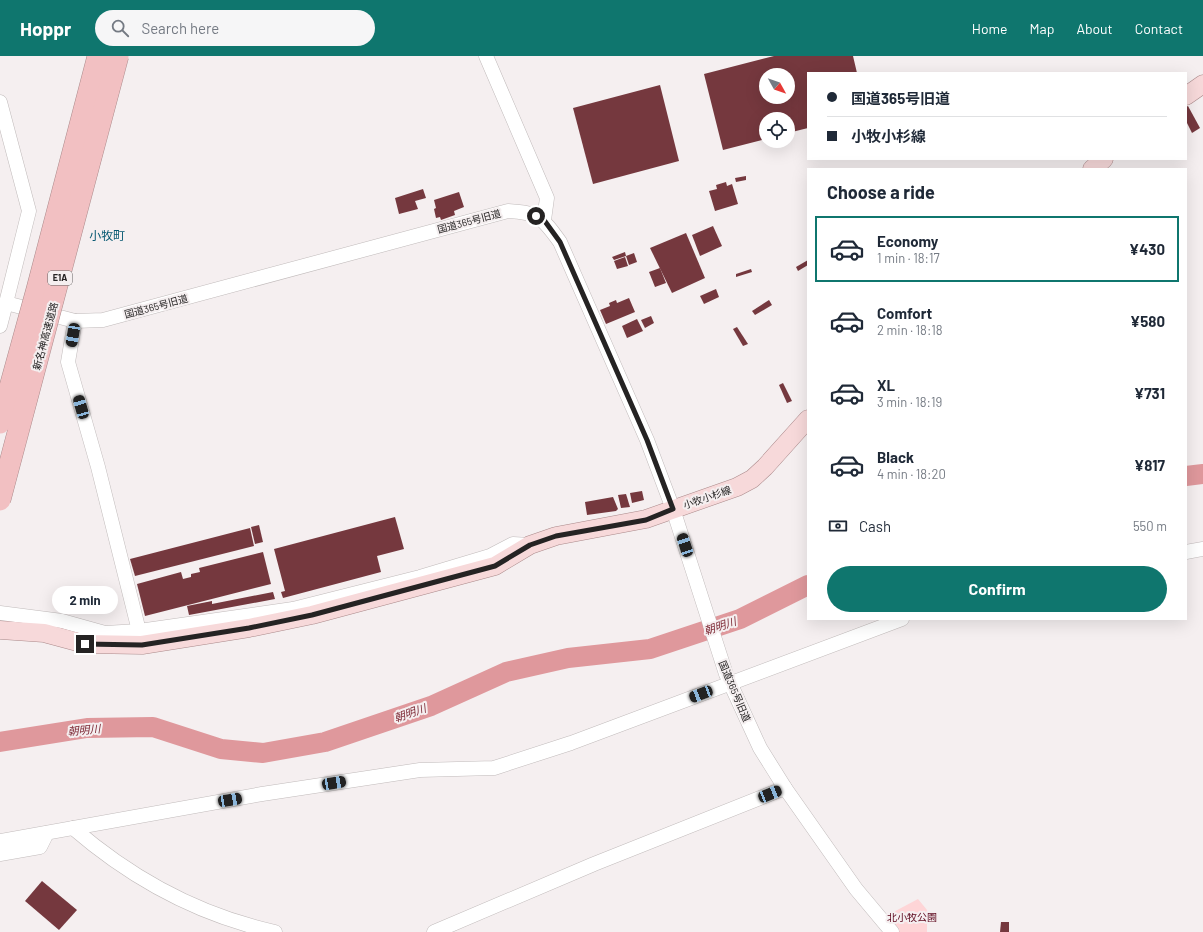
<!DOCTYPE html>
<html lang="en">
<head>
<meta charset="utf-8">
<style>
  :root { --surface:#fff; --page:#f6f6f7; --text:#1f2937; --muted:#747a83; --line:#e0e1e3; --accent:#0f766e }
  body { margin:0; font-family:Barlow,"Noto Sans JP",sans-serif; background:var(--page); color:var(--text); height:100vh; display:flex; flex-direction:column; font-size:15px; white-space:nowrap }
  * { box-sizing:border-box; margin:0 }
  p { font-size:13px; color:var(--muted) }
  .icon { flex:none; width:22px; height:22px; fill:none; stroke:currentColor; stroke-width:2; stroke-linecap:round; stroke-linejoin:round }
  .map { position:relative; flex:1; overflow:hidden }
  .panel { position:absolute; left:807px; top:112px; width:380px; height:452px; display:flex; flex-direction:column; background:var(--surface); border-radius:0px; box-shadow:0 4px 16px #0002 }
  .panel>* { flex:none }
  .hud { position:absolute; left:807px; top:16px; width:380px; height:88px; border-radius:0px; box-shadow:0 4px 16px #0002; display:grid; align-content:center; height:88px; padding:0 20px; background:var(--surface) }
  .needle { width:26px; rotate:130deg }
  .controls { position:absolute; left:759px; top:12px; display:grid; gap:8px }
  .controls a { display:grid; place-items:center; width:36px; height:36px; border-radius:50%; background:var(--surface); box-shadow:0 4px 16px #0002; font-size:20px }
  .end { position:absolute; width:18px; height:18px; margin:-9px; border:5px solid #252323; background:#fff; box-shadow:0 0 0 2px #fff }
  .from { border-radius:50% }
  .bubble { position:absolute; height:28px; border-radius:14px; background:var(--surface); box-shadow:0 4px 16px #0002; font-size:13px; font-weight:700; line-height:28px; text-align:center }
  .car { position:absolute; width:12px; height:24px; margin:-12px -6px; border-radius:5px; box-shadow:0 0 3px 1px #0007; background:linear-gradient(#222 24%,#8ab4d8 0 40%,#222 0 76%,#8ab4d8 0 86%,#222 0) }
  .hud b { display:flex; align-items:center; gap:14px; height:38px; font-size:15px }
  .hud b+b { border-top:1px solid var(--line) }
  .hud i { width:10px; height:10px; background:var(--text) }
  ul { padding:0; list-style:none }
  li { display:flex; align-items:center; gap:12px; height:66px; margin:0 8px 6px; padding:0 12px; border:2px solid transparent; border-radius:0px }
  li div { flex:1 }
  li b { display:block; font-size:15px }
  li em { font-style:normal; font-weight:700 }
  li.current { border-color:var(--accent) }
  li>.icon { width:36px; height:36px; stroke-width:1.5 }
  h2 { padding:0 20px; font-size:18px; line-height:48px }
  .pay { display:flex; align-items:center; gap:10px; height:44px; padding:0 20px; font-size:15px }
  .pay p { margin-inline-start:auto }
  .button { display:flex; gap:8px; margin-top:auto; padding:8px 20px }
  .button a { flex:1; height:46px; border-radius:24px; background:var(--accent); color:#fff; font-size:16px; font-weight:700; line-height:46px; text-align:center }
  header { display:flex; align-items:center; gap:24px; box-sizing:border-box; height:56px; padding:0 20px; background:var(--accent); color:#fff }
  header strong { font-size:19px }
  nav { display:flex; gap:22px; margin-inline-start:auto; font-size:14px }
  .search { width:280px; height:36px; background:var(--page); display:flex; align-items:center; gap:10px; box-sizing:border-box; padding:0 14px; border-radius:22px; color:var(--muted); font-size:15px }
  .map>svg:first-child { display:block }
  .green { fill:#fed5d7 }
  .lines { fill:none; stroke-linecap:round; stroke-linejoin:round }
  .river { stroke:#df989c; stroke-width:20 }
  .building { fill:#75383e; fill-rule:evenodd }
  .minor-casing { stroke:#c1bbbb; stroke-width:15 }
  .major-casing { stroke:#aa898a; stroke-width:19 }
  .minor { stroke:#fff; stroke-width:14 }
  .major { stroke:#f7d9da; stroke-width:18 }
  .highway-bridge-casing { stroke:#aa898a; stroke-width:22; stroke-linecap:butt }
  .highway-bridge { stroke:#f2c0c2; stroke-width:21 }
  .route { stroke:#252323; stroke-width:5 }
  .labels { text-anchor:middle; stroke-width:4; stroke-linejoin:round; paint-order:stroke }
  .shield { fill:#f5eff0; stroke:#636060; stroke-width:1 }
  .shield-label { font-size:9px; font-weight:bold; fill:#252323 }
  .street-label { font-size:10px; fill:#252323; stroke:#f5eff0 }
  .park-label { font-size:10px; fill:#5b041a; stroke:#f5eff0 }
  .water-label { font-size:11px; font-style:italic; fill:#7d2935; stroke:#f5eff0 }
  .quarter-label { font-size:12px; fill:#065871; stroke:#f5eff0 }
</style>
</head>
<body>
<header>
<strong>Hoppr</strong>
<div class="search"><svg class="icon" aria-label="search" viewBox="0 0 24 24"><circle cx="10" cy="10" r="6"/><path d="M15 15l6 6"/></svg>Search here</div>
<nav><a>Home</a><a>Map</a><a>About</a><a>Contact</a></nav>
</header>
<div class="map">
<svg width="1203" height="876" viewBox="0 0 1203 876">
  <rect width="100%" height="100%" fill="#f5eff0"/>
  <!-- green -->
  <path class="green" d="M918,843L927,854V876H898L886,860Z"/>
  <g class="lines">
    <!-- river -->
    <g class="river">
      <path d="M1186,420L1203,418"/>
      <path d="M0,686L87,672L153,671L221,693L263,697L325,686L431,650L506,616L568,602L650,593L740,563L808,529"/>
    </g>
  </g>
  <!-- building -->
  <g class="building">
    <path d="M774,0H853L857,17H808V72L788,77V63H766V83L723,94L704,18ZM766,19H788V41H766Z"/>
    <path d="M660,29L679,105L593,128L573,52Z"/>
    <path d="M1188,50L1200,72L1192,77L1186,65V51Z"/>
    <path d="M746,120V124L736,126L735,122Z"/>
    <path d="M726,126L727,130L732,128L738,148L715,155L709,135L717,133L716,129Z"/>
    <path d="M423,133L426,142L415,145L418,153L399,158L395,142Z"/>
    <path d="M459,136L464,151L454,155L455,159L441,164L440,161L436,162L434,153L436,152L434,144Z"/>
    <path d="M713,170L722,190L700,200L692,179Z"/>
    <path d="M686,177L705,222L672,237L650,192Z"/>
    <path d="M625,196L626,200L614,204L612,201Z"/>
    <path d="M634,197L637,206L629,209L626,200Z"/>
    <path d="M625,201L628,210L617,213L614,205Z"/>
    <path d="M808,204V209L798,215L796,211Z"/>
    <path d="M660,212L666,227L655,231L649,216Z"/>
    <path d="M751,213L752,216L736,221V218Z"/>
    <path d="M716,233L719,241L704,248L700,240Z"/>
    <path d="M629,242L635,256L606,268L600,254L610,250L609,247L616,244L617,247Z"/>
    <path d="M769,244L772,249L755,259L752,255Z"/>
    <path d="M651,260L654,267L645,272L641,264Z"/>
    <path d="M637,263L643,275L627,282L622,270Z"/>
    <path d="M737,271L748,288L743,290L733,273Z"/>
    <path d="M783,327L792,345L787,347L779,329Z"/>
    <path d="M642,435L644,444L632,447L630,437Z"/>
    <path d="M626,438L630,451L621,452L618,439Z"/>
    <path d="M613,441L618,453L616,455L587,459L585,446Z"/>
    <path d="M395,461L404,493L377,500L381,516L283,542L281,536L285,535L274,493Z"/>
    <path d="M259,469L263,486L255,488L251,471Z"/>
    <path d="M250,472L254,490L135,520L130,503Z"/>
    <path d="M263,496L271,528L145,560L137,528L181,516L183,523L191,521V518L200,516L199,512Z"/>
    <path d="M273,536L275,543L189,559L187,550L212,545V548Z"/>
    <path d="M42,825L77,854L59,874L25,845Z"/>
    <path d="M1001,866H1009V876H1000Z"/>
  </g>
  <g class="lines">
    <!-- minor casing -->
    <g class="minor-casing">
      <g id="minor">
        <path d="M486,0L547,142L544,164"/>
        <path d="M0,46L29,155L6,247L75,265L103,264L508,155C539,157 542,161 560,186L647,384L673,453L726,618L760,692L785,732L856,833L892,876"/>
        <path d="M75,265L68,306L98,411L139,575"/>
        <path d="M0,270L6,247"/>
        <path d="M1186,496L1203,493"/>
        <path d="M0,557L62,565L105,577L139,575L293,553L420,521L490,500L513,488L530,489"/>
        <path d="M73,772C132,823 198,859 275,876"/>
        <path d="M0,785L262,738L420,714L494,712L571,687L902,563"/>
        <path d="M0,798L40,791L47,777"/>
        <path d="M434,876L594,808L785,732"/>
      </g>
    </g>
    <!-- major casing -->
    <g class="major-casing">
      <g id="major">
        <path d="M1186,40L1203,28"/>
        <path d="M1092,113L1104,103"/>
        <path d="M0,574L44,577L85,588L142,589L249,572L312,559L495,510L530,489L556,480L646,463L737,431L752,423L765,411L808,363"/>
      </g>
    </g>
    <!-- minor -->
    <use href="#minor" class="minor"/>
    <!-- major -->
    <use href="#major" class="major"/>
    <!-- highway-bridge casing -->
    <g class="highway-bridge-casing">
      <g id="highway-bridge">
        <path d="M0,367L37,233L98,0"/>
        <path d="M0,444L118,0"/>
      </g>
    </g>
    <!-- highway-bridge -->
    <use href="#highway-bridge" class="highway-bridge"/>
  </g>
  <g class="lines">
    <!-- route -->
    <path class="route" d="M85,588L142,589L249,572L312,559L495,510L530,489L556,480L646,464L673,453L647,384L560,186L544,164L536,160"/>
  </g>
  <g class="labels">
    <!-- shield labels -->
    <rect class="shield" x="48" y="215" width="24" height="14" rx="3"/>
    <g class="shield-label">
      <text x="60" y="225">E1A</text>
    </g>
    <!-- street labels -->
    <g class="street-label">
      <text transform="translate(469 165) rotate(-15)" y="4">国道365号旧道</text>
      <text transform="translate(156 250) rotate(-15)" y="4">国道365号旧道</text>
      <text transform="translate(45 280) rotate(-75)" y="4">新名神高速道路</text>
      <text transform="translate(707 441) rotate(-19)" y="4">小牧小杉線</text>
      <text transform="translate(735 635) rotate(67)" y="4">国道365号旧道</text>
    </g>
    <!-- park labels -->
    <g class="park-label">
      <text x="912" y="865">北小牧公園</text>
    </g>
    <!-- water labels -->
    <g class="water-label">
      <text transform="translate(720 570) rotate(-18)" y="4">朝明川</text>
      <text transform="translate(410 657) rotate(-19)" y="4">朝明川</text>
      <text transform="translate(84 674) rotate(-5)" y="4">朝明川</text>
    </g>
    <!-- quarter labels -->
    <g class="quarter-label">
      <text x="107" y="184">小牧町</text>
    </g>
  </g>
</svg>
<div class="controls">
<a><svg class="needle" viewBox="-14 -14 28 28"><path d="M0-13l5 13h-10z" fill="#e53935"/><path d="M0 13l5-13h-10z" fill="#747a83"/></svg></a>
<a><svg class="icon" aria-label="locate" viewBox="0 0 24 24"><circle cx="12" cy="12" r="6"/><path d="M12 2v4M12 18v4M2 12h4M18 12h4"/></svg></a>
</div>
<i class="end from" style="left:536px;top:160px"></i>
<i class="end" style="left:85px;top:588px"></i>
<div class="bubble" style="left:52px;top:530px;width:66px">2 min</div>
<i class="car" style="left:73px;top:279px;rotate:190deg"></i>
<i class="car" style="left:81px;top:351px;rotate:344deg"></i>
<i class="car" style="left:685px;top:489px;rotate:342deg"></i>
<i class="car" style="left:701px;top:638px;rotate:249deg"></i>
<i class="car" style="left:334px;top:727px;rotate:81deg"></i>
<i class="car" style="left:770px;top:738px;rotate:68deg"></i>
<i class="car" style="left:230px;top:744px;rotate:80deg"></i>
<div class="hud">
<b><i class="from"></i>国道365号旧道</b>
<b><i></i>小牧小杉線</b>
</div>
<section class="panel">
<h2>Choose a ride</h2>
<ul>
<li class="current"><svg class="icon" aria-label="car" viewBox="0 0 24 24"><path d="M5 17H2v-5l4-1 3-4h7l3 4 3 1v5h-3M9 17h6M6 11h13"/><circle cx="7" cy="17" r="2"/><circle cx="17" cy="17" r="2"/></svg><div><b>Economy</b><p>1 min · 18:17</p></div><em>¥430</em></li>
<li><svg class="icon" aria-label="car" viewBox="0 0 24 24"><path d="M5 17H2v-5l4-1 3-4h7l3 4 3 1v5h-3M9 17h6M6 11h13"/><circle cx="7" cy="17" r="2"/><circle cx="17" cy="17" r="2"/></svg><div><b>Comfort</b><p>2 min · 18:18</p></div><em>¥580</em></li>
<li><svg class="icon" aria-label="car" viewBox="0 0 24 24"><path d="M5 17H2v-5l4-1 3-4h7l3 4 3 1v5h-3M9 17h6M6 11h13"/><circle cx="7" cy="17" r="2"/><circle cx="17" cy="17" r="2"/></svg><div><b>XL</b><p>3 min · 18:19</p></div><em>¥731</em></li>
<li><svg class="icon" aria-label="car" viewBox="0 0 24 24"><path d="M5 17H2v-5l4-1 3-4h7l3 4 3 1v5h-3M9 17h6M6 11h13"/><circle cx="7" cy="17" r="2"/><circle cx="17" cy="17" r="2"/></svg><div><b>Black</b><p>4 min · 18:20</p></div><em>¥817</em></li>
</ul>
<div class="pay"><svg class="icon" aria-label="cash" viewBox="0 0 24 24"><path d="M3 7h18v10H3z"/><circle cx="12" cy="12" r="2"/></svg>Cash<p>550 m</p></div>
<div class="button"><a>Confirm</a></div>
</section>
</div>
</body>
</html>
